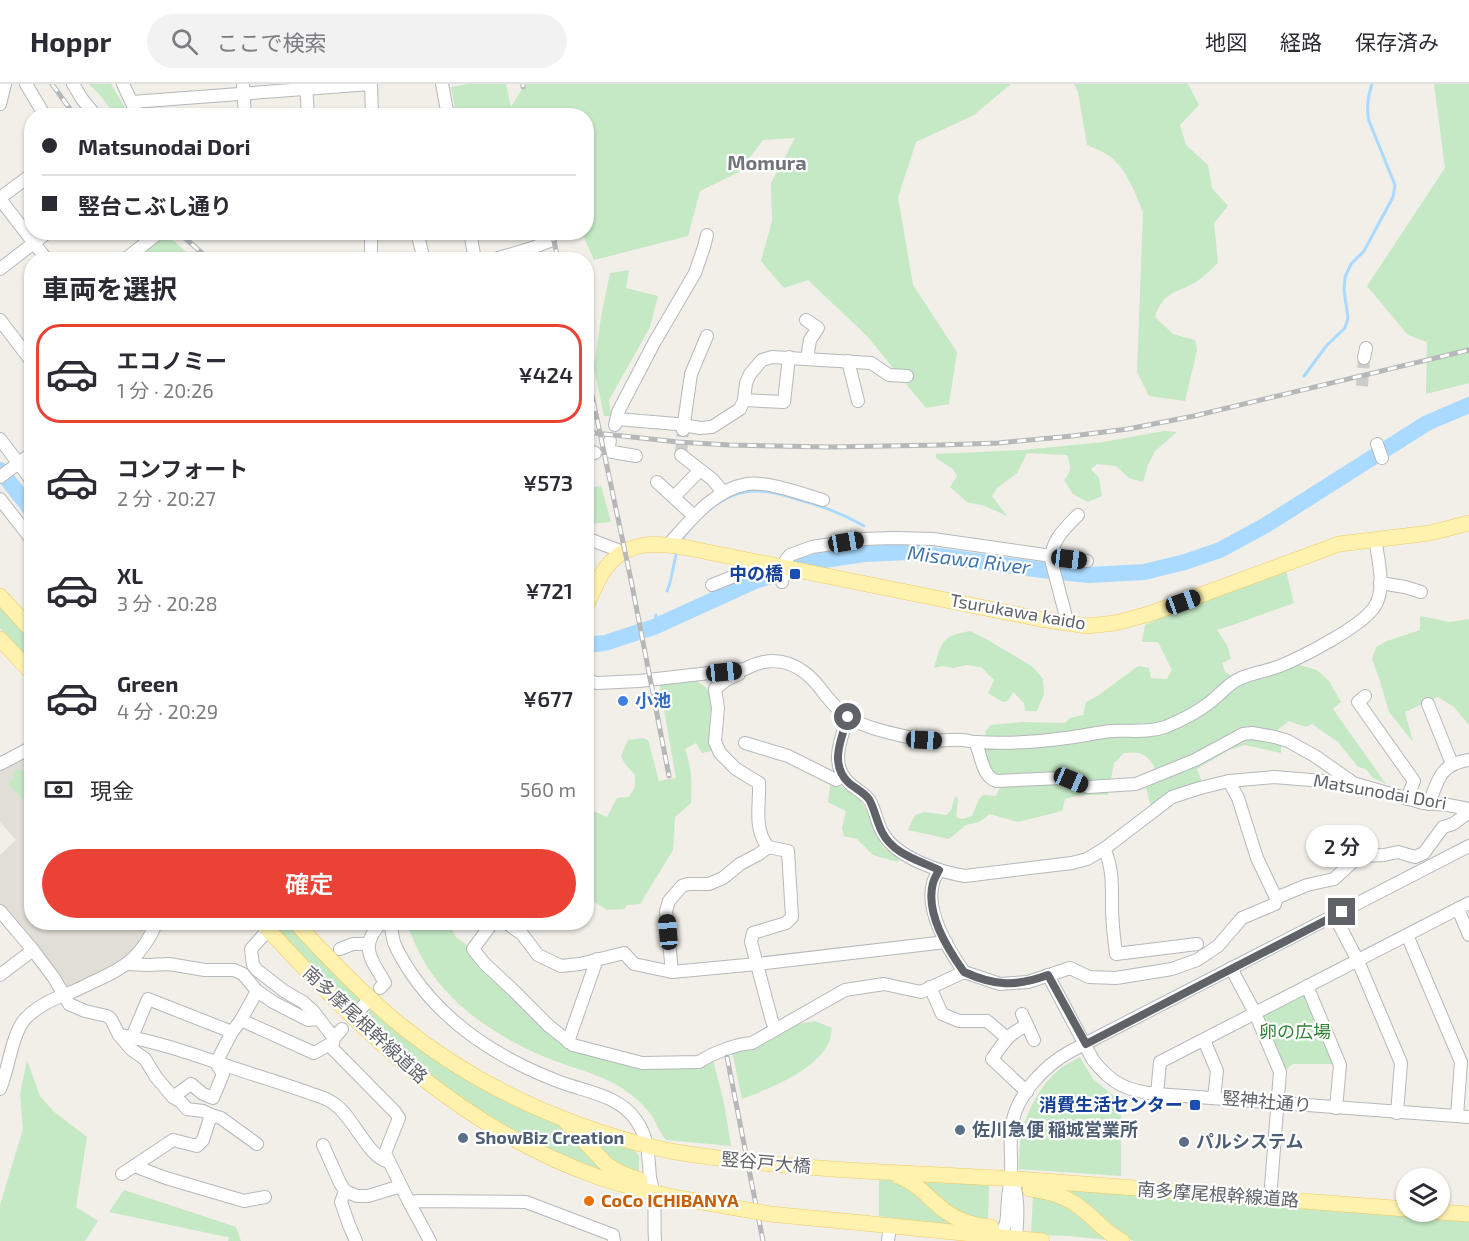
<!DOCTYPE html>
<html lang="ja">
<head>
<meta charset="utf-8">
<style>
  :root { --surface:#fff; --page:#f2f2f3; --text:#2b2b33; --muted:#7c7c81; --line:#e1e1e2; --accent:#ea4335 }
  body { margin:0; font-family:"Exo 2","Noto Sans JP",sans-serif; background:var(--page); color:var(--text); height:100vh; display:flex; flex-direction:column; font-size:22px; white-space:nowrap }
  * { box-sizing:border-box; margin:0 }
  p { font-size:20px; color:var(--muted) }
  .icon { flex:none; width:33px; height:33px; fill:none; stroke:currentColor; stroke-width:2; stroke-linecap:round; stroke-linejoin:round }
  .map { position:relative; flex:1; overflow:hidden }
  .details { position:absolute; left:24px; top:168px; width:570px; height:678px; display:flex; flex-direction:column; background:var(--surface); border-radius:24px; box-shadow:0 2px 4px #0004 }
  .details>* { flex:none }
  .banner { position:absolute; left:24px; top:24px; width:570px; height:132px; border-radius:24px; box-shadow:0 2px 4px #0004; display:grid; align-content:center; height:132px; padding:0 18px; background:var(--surface) }
  .controls { position:absolute; left:1396px; top:1084px; display:grid; gap:12px }
  .controls a { display:grid; place-items:center; width:54px; height:54px; border-radius:50%; background:var(--surface); box-shadow:0 2px 4px #0004; font-size:30px }
  .end { position:absolute; width:27px; height:27px; margin:-14px; border:8px solid #5f6368; background:#fff; box-shadow:0 0 0 3px #fff }
  .from { border-radius:50% }
  .bubble { position:absolute; height:42px; border-radius:21px; background:var(--surface); box-shadow:0 2px 4px #0004; font-size:20px; font-weight:600; line-height:42px; text-align:center }
  .car { position:absolute; width:18px; height:36px; margin:-18px -9px; border-radius:8px; box-shadow:0 0 4px 2px #0007; background:linear-gradient(#222 24%,#8ab4d8 0 40%,#222 0 76%,#8ab4d8 0 86%,#222 0) }
  .banner b { display:flex; align-items:center; gap:21px; height:57px; font-size:22px }
  .banner b+b { border-top:2px solid var(--line) }
  .banner i { width:15px; height:15px; background:var(--text) }
  ul { padding:0; list-style:none }
  li { display:flex; align-items:center; gap:18px; height:99px; margin:0 12px 9px; padding:0 6px; border:3px solid transparent; border-radius:24px }
  li div { flex:1 }
  li b { display:block; font-size:22px }
  li em { font-style:normal; font-weight:600 }
  li.current { border-color:var(--accent) }
  li>.icon { width:54px; height:54px; stroke-width:1.5 }
  h2 { padding:0 18px; font-size:27px; line-height:72px }
  .pay { display:flex; align-items:center; gap:15px; height:66px; padding:0 18px; font-size:22px }
  .pay p { margin-inline-start:auto }
  .action { display:flex; gap:12px; margin-top:auto; padding:12px 18px }
  .action a { flex:1; height:69px; border-radius:36px; background:var(--accent); color:#fff; font-size:24px; font-weight:600; line-height:69px; text-align:center }
  header { display:flex; align-items:center; gap:36px; box-sizing:border-box; height:84px; padding:0 30px; background:var(--surface); border-bottom:2px solid var(--line) }
  header strong { font-size:28px }
  nav { display:flex; gap:33px; margin-inline-start:auto; font-size:21px }
  .search { width:420px; height:54px; background:var(--page); display:flex; align-items:center; gap:15px; box-sizing:border-box; padding:0 21px; border-radius:33px; color:var(--muted); font-size:22px }
  .map>svg:first-child { display:block }
  .education { fill:#e1ded6 }
  .green { fill:#c5e8c5 }
  .lines { fill:none; stroke-linecap:round; stroke-linejoin:round }
  .stream { stroke:#aadaff; stroke-width:3 }
  .river { stroke:#aadaff; stroke-width:16 }
  .minor-tunnel { stroke:#ccccc8; stroke-width:12; stroke-dasharray:12 6; stroke-linecap:butt }
  .minor-casing { stroke:#b5b8bc; stroke-width:14 }
  .major-casing { stroke:#f2c960; stroke-width:16 }
  .minor { stroke:#fff; stroke-width:12 }
  .major { stroke:#fff2af; stroke-width:15 }
  .rail-casing { stroke:#b6b7b8; stroke-width:5 }
  .rail { stroke:#fff; stroke-width:3; stroke-dasharray:9; stroke-linecap:butt }
  .major-bridge-casing { stroke:#f2c960; stroke-width:16; stroke-linecap:butt }
  .major-bridge { stroke:#fff2af; stroke-width:15 }
  .route { stroke:#5f6368; stroke-width:8 }
  .transit-dot { fill:#1a4fb4; stroke:#fff; stroke-width:2 }
  .shop-dot { fill:#3f7fe0; stroke:#fff; stroke-width:2 }
  .service-dot { fill:#5c6f8a; stroke:#fff; stroke-width:2 }
  .food-dot { fill:#e8710a; stroke:#fff; stroke-width:2 }
  .labels { text-anchor:middle; stroke-width:4.5; stroke-linejoin:round; paint-order:stroke }
  .transit-label { font-size:18px; font-weight:bold; fill:#164399; stroke:#fff; text-anchor:end }
  .street-label { font-size:18px; fill:#5f6368; stroke:#fff }
  .shop-label { font-size:18px; font-weight:bold; fill:#366cbe; stroke:#fff; text-anchor:start }
  .park-label { font-size:18px; fill:#348238; stroke:#fff }
  .service-label { font-size:18px; font-weight:bold; fill:#4e5e75; stroke:#fff; text-anchor:start }
  .food-label { font-size:18px; font-weight:bold; fill:#c56008; stroke:#fff; text-anchor:start }
  .neighbourhood-label { font-size:20px; font-weight:bold; fill:#70757a; stroke:#fff }
  .water-label { font-size:20px; font-style:italic; fill:#4174aa; stroke:#fff }
</style>
</head>
<body>
<header>
<strong>Hoppr</strong>
<div class="search"><svg class="icon" aria-label="search" viewBox="0 0 24 24"><circle cx="10" cy="10" r="6"/><path d="M15 15l6 6"/></svg>ここで検索</div>
<nav><a>地図</a><a>経路</a><a>保存済み</a></nav>
</header>
<div class="map">
<svg width="1469" height="1157" viewBox="0 0 1469 1157">
  <rect width="100%" height="100%" fill="#f1efe8"/>
  <!-- education -->
  <path class="education" d="M23,673L31,681L32,838L149,839L143,852L134,864L119,879L68,903L62,901L0,822V771L16,756L0,738V685Z"/>
  <!-- green -->
  <g class="green">
    <path d="M89,0H111L129,31H115L100,11Z"/>
    <path d="M468,0H506L511,23L525,0H1011L974,31L916,58L898,113L913,201L957,268L949,320L926,324L867,252L808,196L784,204L761,177L772,137L771,99L795,54L763,56L739,88L700,107L688,152L594,176L582,149L586,148V32L456,31L451,3Z"/>
    <path d="M1074,0H1188L1199,21L1180,41L1186,61L1208,81L1212,104L1228,122L1214,139L1218,179C1212,184 1207,190 1200,195C1180,210 1164,204 1155,233L1173,250L1195,256L1197,266L1185,317L1149,312L1137,288L1143,129C1136,110 1126,83 1108,71C1102,67 1094,64 1087,61L1078,8Z"/>
    <path d="M1434,0H1469V299L1426,310L1427,258L1408,251L1367,202L1445,84Z"/>
    <path d="M166,150L194,175L131,176Z"/>
    <path d="M629,186L626,204L658,212L650,243L609,316L611,332H604L594,284L601,233L610,189Z"/>
    <path d="M1164,347L1177,348L1155,367L1148,381L1143,398L1129,394L1116,382L1097,380L1091,385L1099,394L1102,412L1088,418L1073,410L1064,396C1072,387 1071,382 1067,371L1027,369L1017,389L997,404L992,412L1007,432L985,422L967,418L950,403L957,392L953,385L936,374V370L1023,366L1103,358Z"/>
    <path d="M601,402L611,438L587,440V404Z"/>
    <path d="M1286,487L1294,519C1268,528 1243,538 1217,546L1227,561L1231,575L1222,579L1225,588L1234,593L1296,580L1317,586L1329,597L1341,618L1333,625L1386,700L1373,694L1366,685L1358,683L1338,658L1312,640L1306,643L1289,637L1273,649L1281,660V669L1245,661L1229,666L1197,685L1202,698L1151,722L1143,693L1156,687C1148,670 1142,667 1124,669L1114,679L1108,711H1080L1065,715L1062,727L1018,738L990,730L979,738L966,741L949,755L908,746L915,731L925,728L946,731L951,726L955,713L958,714L956,733L962,735L972,732L979,715L983,711L996,712L999,705L996,695L988,689L980,661L988,660L985,648L991,641L1022,638L1065,639L1070,634L1083,631L1086,618L1099,611L1138,582L1149,584L1151,594L1167,595L1172,586L1158,558H1142L1145,541L1194,519Z"/>
    <path d="M0,518L31,552V578L0,544Z"/>
    <path d="M1420,532L1450,538L1469,535V641L1454,623L1438,613L1405,628L1413,658L1389,628L1379,594L1372,575L1376,563L1387,557L1420,546Z"/>
    <path d="M970,547L988,556L1033,583L1043,595L1044,610L1037,627H1025L1024,619L1013,608L1008,617L1003,618L988,609L994,596L981,583L966,581L954,584L942,582L934,584C942,558 941,552 970,547Z"/>
    <path d="M693,595C716,608 712,611 710,634C709,645 711,656 711,667L702,669L696,659L685,665C692,686 692,697 691,719L675,733L673,766L640,820L627,821L624,825L607,826L592,816L587,817L586,724L607,733L617,714L629,713L635,703V691L625,680L621,672L628,656L643,654L648,656L659,697L676,694L659,598Z"/>
    <path d="M28,683L31,687V724L8,699L15,693L12,690L19,684L23,688Z"/>
    <path d="M830,701C859,702 867,727 877,750C878,754 880,760 883,763C887,768 894,768 899,773L898,778L873,771L857,755L844,752L842,744L846,727L828,718Z"/>
    <path d="M267,839H289L363,914L351,927Z"/>
    <path d="M406,839H455L449,841L456,853L469,863L544,943L641,983L713,976L724,1019L731,1062L666,1056C660,1049 657,1040 652,1032C645,1022 636,1014 626,1007C606,992 579,986 555,977C502,956 449,924 421,872C415,861 411,850 406,839Z"/>
    <path d="M1300,912H1307L1335,980H1293L1284,987L1262,931Z"/>
    <path d="M373,923L551,1034L622,1094L566,1074L459,1017L361,936Z"/>
    <path d="M815,937L832,944C831,948 831,954 829,958C816,987 770,1004 742,1015L732,967L755,963L766,959L799,940Z"/>
    <path d="M1080,973L1093,995L1121,1018V1092L1019,1085C1019,1074 1019,1063 1021,1052C1026,1028 1041,1000 1060,985C1066,980 1074,977 1080,973Z"/>
    <path d="M27,976L40,1012L53,1027L87,1053L76,1123L98,1137L85,1157H0V1121L23,1045L20,1010Z"/>
    <path d="M583,1047L630,1061L639,1072V1088L636,1090L619,1083Z"/>
    <path d="M879,1093L894,1095L970,1144L879,1132Z"/>
    <path d="M913,1093L989,1097L988,1138L951,1126Z"/>
    <path d="M1045,1102L1469,1137V1157H1134L1120,1151Z"/>
    <path d="M124,1106L236,1143L241,1157H228L229,1153L222,1152L109,1128Z"/>
    <path d="M1033,1112L1056,1116L1075,1126L1109,1156L1069,1152L1031,1151Z"/>
  </g>
  <g class="lines">
    <!-- stream -->
    <g class="stream">
      <path d="M1304,292L1327,261L1345,244L1348,234L1344,206L1345,193L1351,180L1364,167L1393,113L1395,101L1369,37C1366,24 1368,12 1372,0"/>
      <path d="M681,457C697,433 725,407 755,407C770,406 786,412 800,416C823,422 843,430 864,442"/>
      <path d="M667,507L670,499L677,466"/>
      <path d="M654,543L656,531"/>
    </g>
    <!-- river -->
    <g class="river">
      <path d="M0,386L32,427"/>
      <path d="M586,561L605,559L654,543L755,497L817,477L864,470L910,468L1042,486L1088,491L1144,488L1185,478L1220,466L1266,441L1427,339L1469,321"/>
    </g>
    <!-- minor-tunnel -->
    <g class="minor-tunnel">
      <path d="M1362,302L1364,274"/>
      <path d="M681,371L683,346"/>
    </g>
    <!-- minor casing -->
    <g class="minor-casing">
      <g id="minor">
        <path d="M26,0L45,32"/>
        <path d="M73,0L82,15L96,32"/>
        <path d="M123,0L138,32"/>
        <path d="M243,0L245,32"/>
        <path d="M306,0L308,32"/>
        <path d="M442,0L448,32"/>
        <path d="M132,18L371,0L372,32"/>
        <path d="M0,20L5,0"/>
        <path d="M0,114L32,90"/>
        <path d="M0,115L47,176"/>
        <path d="M417,148L424,176"/>
        <path d="M470,148L475,176"/>
        <path d="M124,176L160,148"/>
        <path d="M371,176V157L373,148"/>
        <path d="M492,176L532,164L550,157"/>
        <path d="M0,185L48,148"/>
        <path d="M0,236L32,278"/>
        <path d="M806,236L818,244L810,256L807,274"/>
        <path d="M1364,274L1366,264"/>
        <path d="M848,277L858,317"/>
        <path d="M744,316L784,318L789,273"/>
        <path d="M617,335L677,340L700,344L712,343L740,325L744,316L746,299L750,290L762,276L772,273L871,279L889,291L907,292"/>
        <path d="M615,341L618,328L654,259L695,189L704,163L707,151"/>
        <path d="M683,346L691,290L707,252"/>
        <path d="M0,355L32,397"/>
        <path d="M610,357L607,367L636,372"/>
        <path d="M1377,360L1382,374"/>
        <path d="M586,365L595,369"/>
        <path d="M681,371L712,395L723,408"/>
        <path d="M0,393L32,369"/>
        <path d="M657,398L694,432"/>
        <path d="M674,413L700,386"/>
        <path d="M0,415L32,456"/>
        <path d="M586,454L623,468"/>
        <path d="M668,461C690,437 713,406 747,400C767,397 803,410 823,416"/>
        <path d="M782,498L786,476L790,471L812,463L864,455L893,454L933,455L1087,477"/>
        <path d="M1380,499L1405,503L1421,508"/>
        <path d="M712,501L742,489L752,477"/>
        <path d="M1068,540L1051,476C1051,457 1065,444 1078,431"/>
        <path d="M739,590L726,596L715,605L718,624L715,658L720,669L736,685L759,699C760,722 753,744 768,763"/>
        <path d="M586,596L597,599L639,597L745,585C776,568 803,580 823,608C830,617 838,627 848,633C866,645 900,651 921,656C935,658 949,655 962,656C967,656 971,658 976,658C1005,660 1037,658 1066,654C1081,652 1096,649 1111,647C1129,646 1148,649 1165,643C1180,637 1196,629 1209,619C1220,611 1227,600 1241,594C1253,589 1267,587 1280,582C1302,573 1363,542 1375,522C1386,505 1378,474 1375,455"/>
        <path d="M1365,612L1358,618L1414,697L1407,715"/>
        <path d="M1428,620L1452,680"/>
        <path d="M848,633C841,655 829,680 849,699C855,705 865,709 870,717C876,728 877,741 884,751C898,774 940,788 965,792L1072,779L1087,775L1104,765L1172,713L1200,704L1229,697L1274,693L1336,698L1356,700L1423,719L1448,721L1469,725"/>
        <path d="M975,658C982,671 981,691 996,697L1062,694L1071,696L1088,703L1136,700L1195,676L1243,650L1252,649L1275,653L1288,657L1315,672L1352,698"/>
        <path d="M745,659L788,672L836,696L844,693"/>
        <path d="M0,680L32,663"/>
        <path d="M1229,697L1238,714L1257,774L1276,814"/>
        <path d="M1429,720C1438,696 1440,680 1469,676"/>
        <path d="M1104,765C1113,782 1112,804 1112,822C1112,837 1114,854 1116,870L1197,860"/>
        <path d="M939,786C937,790 934,795 933,799C925,827 948,865 964,888L1000,900L1028,898L1070,884L1089,893L1116,894L1172,885L1197,876L1218,862L1242,834L1275,820L1276,814L1307,801L1334,795L1359,772L1384,771L1398,768L1415,773L1424,769L1443,743L1453,740L1469,728"/>
        <path d="M1458,825L1469,851"/>
        <path d="M0,827L33,866L54,894L69,920L85,927L107,932L111,935L119,951L131,965L145,975L156,993L173,1013"/>
        <path d="M1334,831L1358,877L1401,979L1397,1029"/>
        <path d="M390,838C392,846 392,854 395,861C399,870 405,880 411,889C446,941 502,976 560,998C587,1008 618,1011 636,1036C649,1055 648,1072 650,1093C651,1099 653,1105 654,1111C655,1126 654,1142 655,1157"/>
        <path d="M493,838L473,865L484,879L514,907L549,942L573,961L642,979L699,978C713,969 736,960 752,959L845,906L884,900L921,908L964,888"/>
        <path d="M505,838L522,850L538,871L561,882L580,880L624,869L634,880L672,888L757,880L946,858"/>
        <path d="M268,846L251,865L253,881L257,886L284,907L303,918L313,927L334,954"/>
        <path d="M1407,851L1461,978L1457,1032"/>
        <path d="M340,865L353,860H368"/>
        <path d="M128,880L147,881L169,880L205,886H234L243,890L257,907L273,918L308,936L319,935"/>
        <path d="M1231,884L1255,929L1280,988L1270,1115"/>
        <path d="M672,888L666,827L669,817L682,802L688,800H709L723,794L740,780L759,770L768,763L788,767L792,833L786,839L753,849L751,858L772,937L776,945"/>
        <path d="M0,891L33,866"/>
        <path d="M1048,891L1093,976C1112,1000 1127,1007 1157,1010L1469,1033"/>
        <path d="M1307,902L1340,981L1336,1024"/>
        <path d="M930,903L942,930L959,937H987L1007,954"/>
        <path d="M380,904L385,899C371,874 358,863 382,838"/>
        <path d="M356,930L366,919"/>
        <path d="M1022,930L1034,956"/>
        <path d="M241,936L257,907"/>
        <path d="M342,945L334,954L332,964L395,1028L399,1034L385,1069L409,1118L418,1117L526,1118L613,1151L614,1157"/>
        <path d="M119,951C166,959 210,977 255,991C274,997 293,1003 312,1010C319,1012 327,1015 333,1019C353,1031 367,1073 389,1078"/>
        <path d="M132,953L148,915L232,948"/>
        <path d="M1204,956L1217,987L1214,1014"/>
        <path d="M568,958L597,875"/>
        <path d="M0,1005C9,985 11,952 25,935C36,923 55,914 69,909C78,906 86,901 95,897C127,883 142,872 157,838"/>
        <path d="M1027,1008L992,975C1005,957 1007,951 1027,941"/>
        <path d="M1157,1010L1160,978L1469,819"/>
        <path d="M211,1031L221,1034L257,1060"/>
        <path d="M323,1061L340,1099L345,1107L341,1118L349,1141L356,1157"/>
        <path d="M122,1090L134,1082"/>
        <path d="M1012,1096C1020,1115 1017,1137 1016,1157"/>
        <path d="M345,1107L357,1112H368L401,1102"/>
        <path d="M265,1113L244,1117L166,1094L134,1082L173,1056L197,1062L203,1056L211,1031L203,1027L187,1025L181,1018L173,1013L191,1000L203,1010L213,1014L223,990L216,979L232,948L241,936L314,969L332,959"/>
        <path d="M409,1118L430,1157"/>
        <path d="M997,1153C1010,1140 1006,1132 1008,1115C1008,1107 1011,1099 1011,1092C1012,1074 1009,1059 1012,1041C1016,1011 1045,981 1071,967L1469,762"/>
        <path d="M888,1157L890,1142"/>
      </g>
    </g>
    <!-- major casing -->
    <g class="major-casing">
      <g id="major">
        <path d="M0,512L32,547"/>
        <path d="M586,522C592,511 596,498 603,488C624,456 654,458 688,464L1040,535L1087,542L1115,539L1149,530L1339,460L1430,449L1469,439"/>
        <path d="M0,555L32,589"/>
        <path d="M261,838C361,946 457,1043 598,1093C623,1102 648,1107 673,1113"/>
        <path d="M295,838C328,874 362,909 399,940C476,1003 573,1046 670,1067"/>
        <path d="M566,1038L607,1081L621,1089L640,1096"/>
        <path d="M863,1087L1018,1095L1407,1125"/>
        <path d="M898,1092C918,1099 929,1115 945,1127C959,1137 974,1142 991,1143"/>
        <path d="M1030,1105C1047,1107 1064,1111 1078,1122C1094,1133 1104,1148 1122,1157"/>
        <path d="M1440,1128L1469,1130"/>
        <path d="M863,1139L1042,1157"/>
      </g>
    </g>
    <!-- minor -->
    <use href="#minor" class="minor"/>
    <!-- major -->
    <use href="#major" class="major"/>
    <!-- rail casing -->
    <g class="rail-casing">
      <g id="rail">
        <path d="M52,0L75,32"/>
        <path d="M523,0V3"/>
        <path d="M178,148L210,176"/>
        <path d="M552,148L558,176"/>
        <path d="M586,283L631,496L669,692"/>
        <path d="M586,348L678,358L729,361L829,363L941,361L998,359L1072,352L1128,345L1194,332L1469,266"/>
        <path d="M727,973L763,1157"/>
      </g>
    </g>
    <!-- rail -->
    <use href="#rail" class="rail"/>
    <!-- major-bridge casing -->
    <g class="major-bridge-casing">
      <g id="major-bridge">
        <path d="M670,1067C734,1078 798,1083 863,1087"/>
        <path d="M673,1113L770,1130L863,1139"/>
      </g>
    </g>
    <!-- major-bridge -->
    <use href="#major-bridge" class="major-bridge"/>
  </g>
  <g class="lines">
    <!-- route -->
    <path class="route" d="M848,633C841,655 829,681 849,699C856,705 866,709 870,717C875,727 877,738 882,748C893,770 918,776 939,786C937,790 934,795 933,799C925,829 947,864 964,888C995,902 1015,903 1048,891L1086,960L1342,828"/>
  </g>
  <!-- markers -->
  <g class="transit-dot">
    <rect x="789" y="484" width="12" height="12" rx="3"/>
    <rect x="1189" y="1015" width="12" height="12" rx="3"/>
  </g>
  <circle class="shop-dot" cx="623" cy="617" r="6"/>
  <g class="service-dot">
    <circle cx="960" cy="1046" r="6"/>
    <circle cx="463" cy="1054" r="6"/>
    <circle cx="1184" cy="1058" r="6"/>
  </g>
  <circle class="food-dot" cx="589" cy="1117" r="6"/>
  <g class="labels">
    <!-- transit labels -->
    <g class="transit-label">
      <text x="783" y="496">中の橋</text>
      <text x="1183" y="1027">消費生活センター</text>
    </g>
    <!-- street labels -->
    <g class="street-label">
      <text transform="translate(1018 528) rotate(10)" y="6">Tsurukawa kaido</text>
      <text transform="translate(1380 708) rotate(10)" y="6">Matsunodai Dori</text>
      <text transform="translate(365 941) rotate(43)" y="6">南多摩尾根幹線道路</text>
      <text transform="translate(1267 1018) rotate(5)" y="6">竪神社通り</text>
      <text transform="translate(766 1079) rotate(5)" y="6">竪谷戸大橋</text>
      <text transform="translate(1218 1111) rotate(4)" y="6">南多摩尾根幹線道路</text>
    </g>
    <!-- shop labels -->
    <g class="shop-label">
      <text x="635" y="623">小池</text>
    </g>
    <!-- park labels -->
    <g class="park-label">
      <text x="1295" y="954">卵の広場</text>
    </g>
    <!-- service labels -->
    <g class="service-label">
      <text x="972" y="1052">佐川急便 稲城営業所</text>
      <text x="475" y="1060">ShowBiz Creation</text>
      <text x="1196" y="1064">パルシステム</text>
    </g>
    <!-- food labels -->
    <g class="food-label">
      <text x="601" y="1123">CoCo ICHIBANYA</text>
    </g>
    <!-- neighbourhood labels -->
    <g class="neighbourhood-label">
      <text x="767" y="86">Momura</text>
    </g>
    <!-- water labels -->
    <g class="water-label">
      <text transform="translate(969 476) rotate(7)" y="7">Misawa River</text>
    </g>
  </g>
</svg>
<div class="controls">
<a><svg class="icon" aria-label="layers" viewBox="0 0 24 24"><path d="M12 4l9 5-9 5-9-5zM3 14l9 5 9-5"/></svg></a>
</div>
<i class="end from" style="left:848px;top:633px"></i>
<i class="end" style="left:1342px;top:828px"></i>
<div class="bubble" style="left:1306px;top:741px;width:72px">2 分</div>
<i class="car" style="left:846px;top:458px;rotate:81deg"></i>
<i class="car" style="left:1069px;top:475px;rotate:97deg"></i>
<i class="car" style="left:1183px;top:518px;rotate:70deg"></i>
<i class="car" style="left:724px;top:588px;rotate:84deg"></i>
<i class="car" style="left:924px;top:656px;rotate:93deg"></i>
<i class="car" style="left:1071px;top:696px;rotate:113deg"></i>
<i class="car" style="left:668px;top:848px;rotate:355deg"></i>
<div class="banner">
<b><i class="from"></i>Matsunodai Dori</b>
<b><i></i>竪台こぶし通り</b>
</div>
<section class="details">
<h2>車両を選択</h2>
<ul>
<li class="current"><svg class="icon" aria-label="car" viewBox="0 0 24 24"><path d="M5 17H2v-5l4-1 3-4h7l3 4 3 1v5h-3M9 17h6M6 11h13"/><circle cx="7" cy="17" r="2"/><circle cx="17" cy="17" r="2"/></svg><div><b>エコノミー</b><p>1 分 · 20:26</p></div><em>¥424</em></li>
<li><svg class="icon" aria-label="car" viewBox="0 0 24 24"><path d="M5 17H2v-5l4-1 3-4h7l3 4 3 1v5h-3M9 17h6M6 11h13"/><circle cx="7" cy="17" r="2"/><circle cx="17" cy="17" r="2"/></svg><div><b>コンフォート</b><p>2 分 · 20:27</p></div><em>¥573</em></li>
<li><svg class="icon" aria-label="car" viewBox="0 0 24 24"><path d="M5 17H2v-5l4-1 3-4h7l3 4 3 1v5h-3M9 17h6M6 11h13"/><circle cx="7" cy="17" r="2"/><circle cx="17" cy="17" r="2"/></svg><div><b>XL</b><p>3 分 · 20:28</p></div><em>¥721</em></li>
<li><svg class="icon" aria-label="car" viewBox="0 0 24 24"><path d="M5 17H2v-5l4-1 3-4h7l3 4 3 1v5h-3M9 17h6M6 11h13"/><circle cx="7" cy="17" r="2"/><circle cx="17" cy="17" r="2"/></svg><div><b>Green</b><p>4 分 · 20:29</p></div><em>¥677</em></li>
</ul>
<div class="pay"><svg class="icon" aria-label="cash" viewBox="0 0 24 24"><path d="M3 7h18v10H3z"/><circle cx="12" cy="12" r="2"/></svg>現金<p>560 m</p></div>
<div class="action"><a>確定</a></div>
</section>
</div>
</body>
</html>
